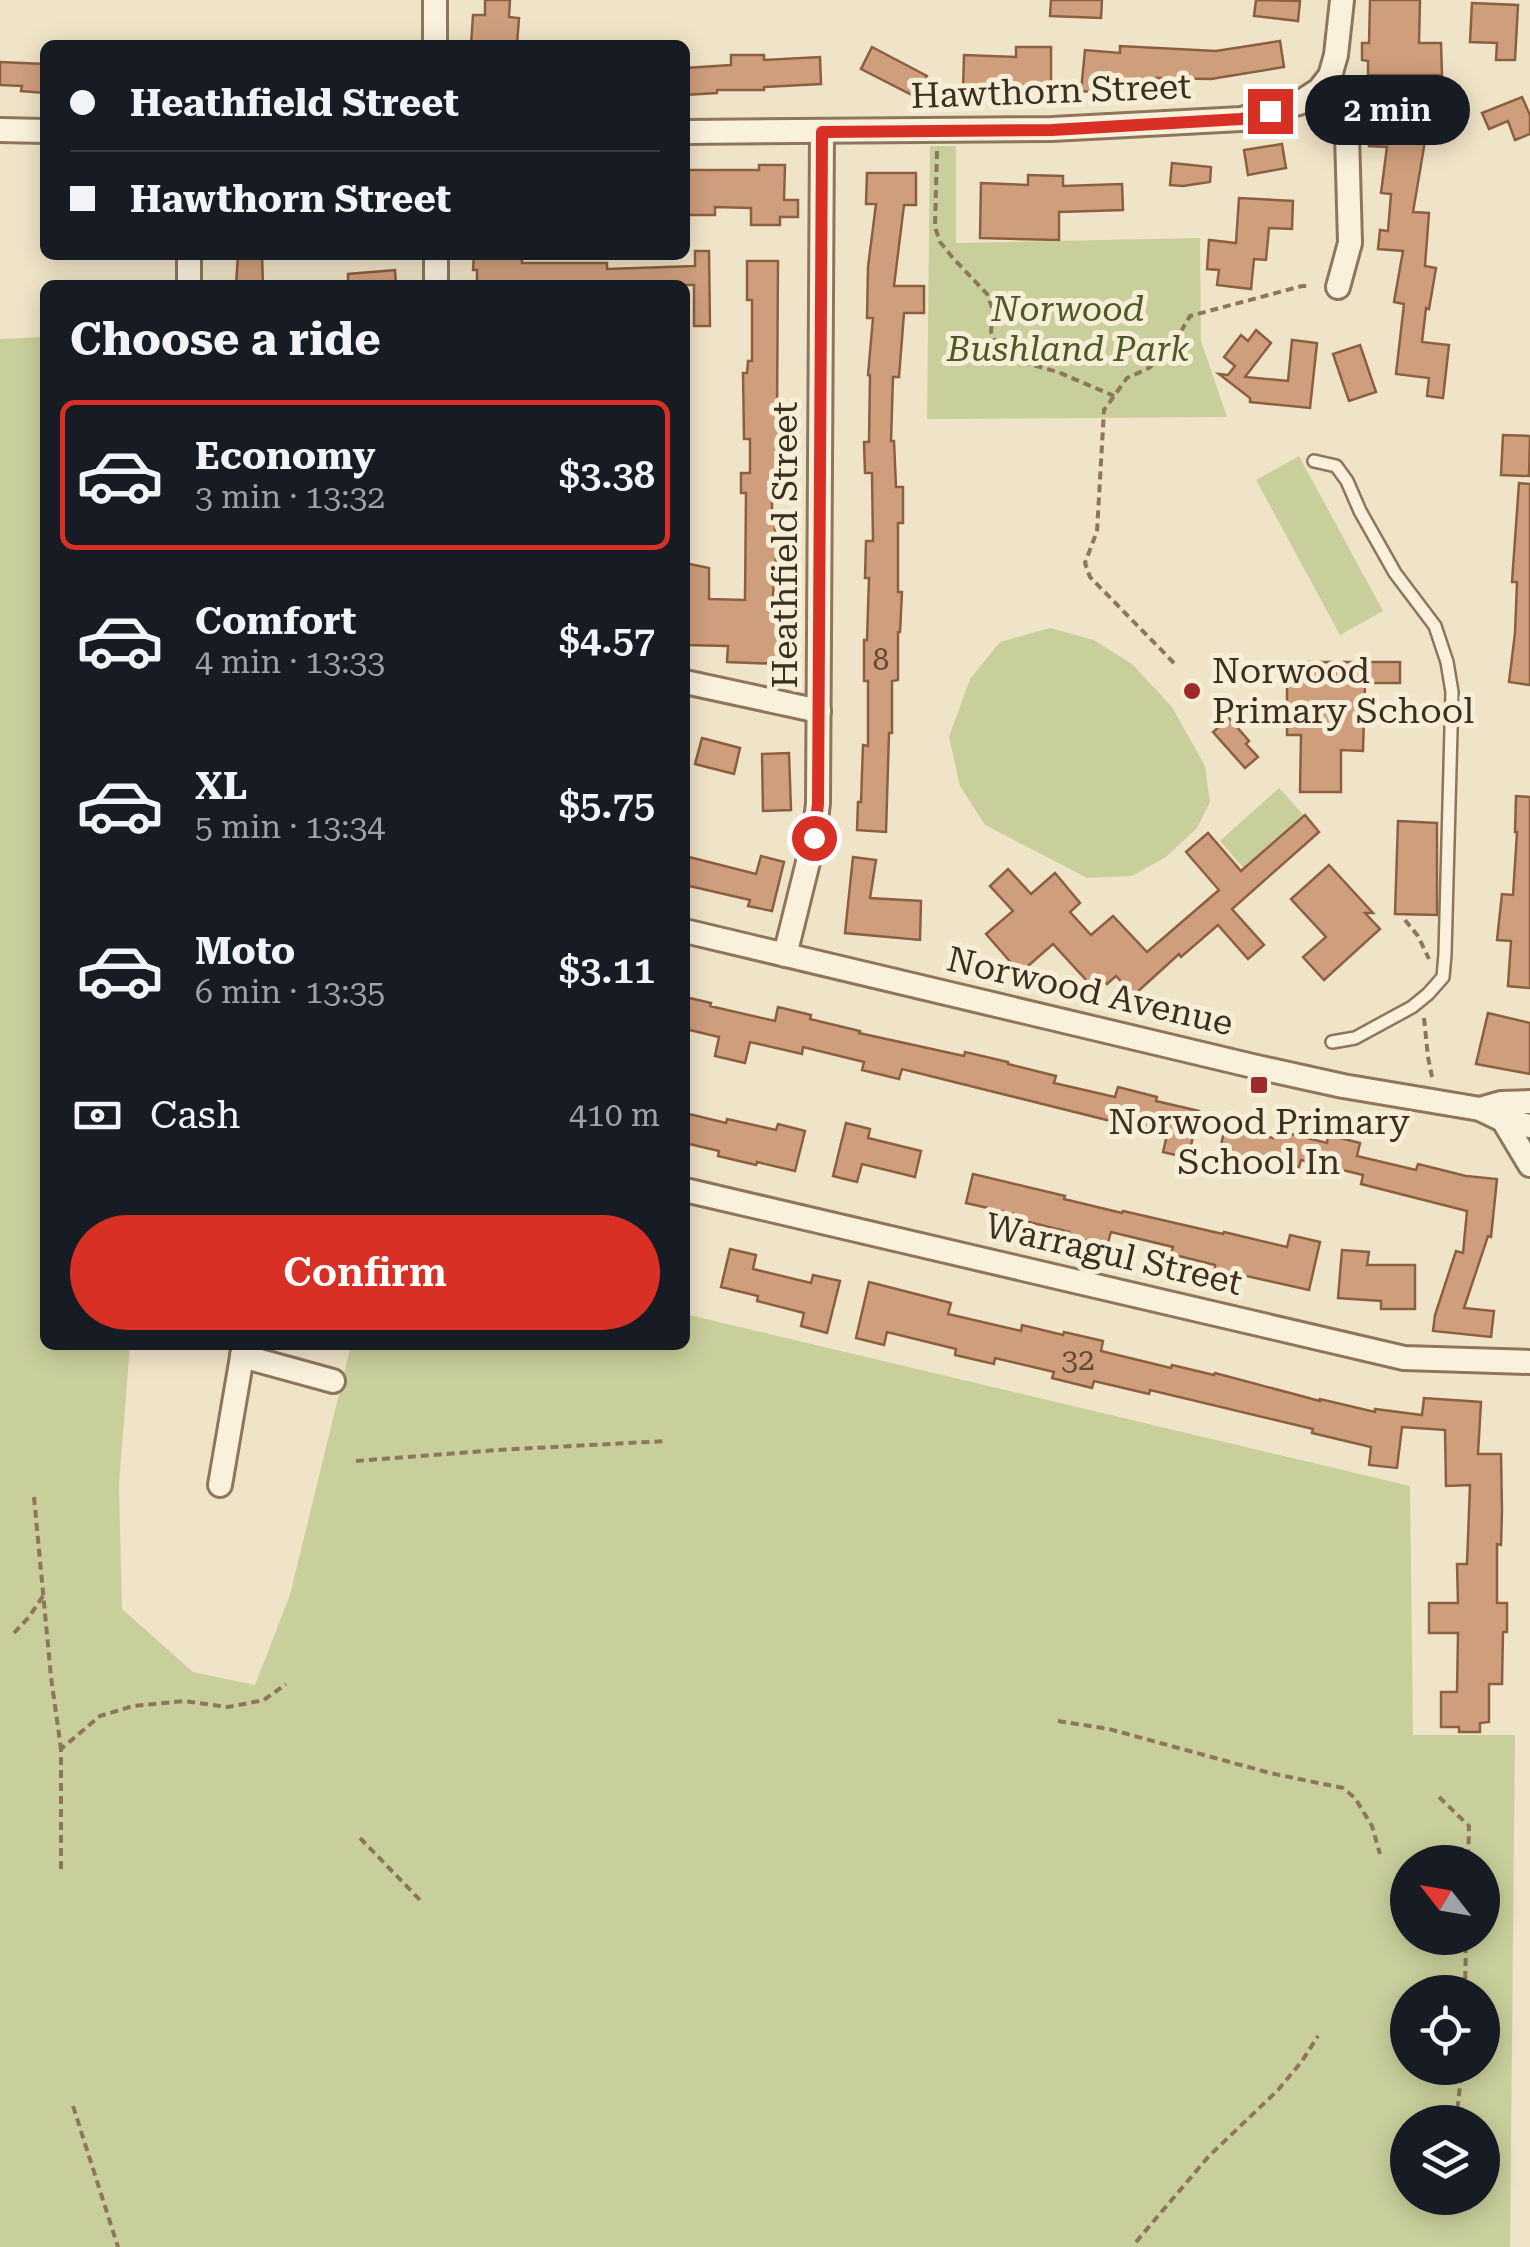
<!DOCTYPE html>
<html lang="en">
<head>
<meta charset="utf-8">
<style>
  :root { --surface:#171b24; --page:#20242c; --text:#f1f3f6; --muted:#9ea1a6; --line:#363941; --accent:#d93025 }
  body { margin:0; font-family:"Roboto Serif",serif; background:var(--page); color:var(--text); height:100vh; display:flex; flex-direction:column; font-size:38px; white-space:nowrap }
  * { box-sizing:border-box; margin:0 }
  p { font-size:32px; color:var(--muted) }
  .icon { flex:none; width:55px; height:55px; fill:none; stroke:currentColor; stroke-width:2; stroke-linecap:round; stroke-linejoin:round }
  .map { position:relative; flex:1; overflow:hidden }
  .side { position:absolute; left:40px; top:280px; width:650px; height:1070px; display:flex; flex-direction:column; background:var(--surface); border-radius:15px; box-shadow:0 5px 25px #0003 }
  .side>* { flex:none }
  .top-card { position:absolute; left:40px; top:40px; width:650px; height:220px; border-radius:15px; box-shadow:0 5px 25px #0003; display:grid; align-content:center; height:220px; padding:0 30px; background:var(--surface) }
  .needle { width:65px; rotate:301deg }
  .buttons { position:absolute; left:1390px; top:1845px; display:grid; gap:20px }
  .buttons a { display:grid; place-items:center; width:110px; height:110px; border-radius:50%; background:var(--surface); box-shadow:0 5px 25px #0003; font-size:50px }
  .end { position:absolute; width:45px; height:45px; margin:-22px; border:12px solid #d93025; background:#fff; box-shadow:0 0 0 5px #fff }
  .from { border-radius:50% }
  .bubble { position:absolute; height:70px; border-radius:35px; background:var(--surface); box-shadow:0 5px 25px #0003; font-size:32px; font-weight:600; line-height:70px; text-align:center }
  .top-card b { display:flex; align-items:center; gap:35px; height:95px; font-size:38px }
  .top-card b+b { border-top:2px solid var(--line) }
  .top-card i { width:25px; height:25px; background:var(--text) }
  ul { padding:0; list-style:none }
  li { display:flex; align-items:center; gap:30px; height:150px; margin:0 20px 15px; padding:0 10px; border:5px solid transparent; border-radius:15px }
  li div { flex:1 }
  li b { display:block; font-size:38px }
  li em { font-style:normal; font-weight:600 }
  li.selected { border-color:var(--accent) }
  li>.icon { width:90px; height:90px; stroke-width:1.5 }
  h2 { padding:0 30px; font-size:45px; line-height:120px }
  .pay { display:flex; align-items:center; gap:25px; height:110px; padding:0 30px; font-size:38px }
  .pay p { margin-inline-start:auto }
  .cta { display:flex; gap:20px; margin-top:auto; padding:20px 30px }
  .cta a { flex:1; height:115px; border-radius:60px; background:var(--accent); color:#fff; font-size:40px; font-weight:600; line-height:115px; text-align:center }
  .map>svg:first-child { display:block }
  .green { fill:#c9cf9b; fill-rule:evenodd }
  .building { fill:#cf9f7d; stroke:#8d5f41; stroke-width:2.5 }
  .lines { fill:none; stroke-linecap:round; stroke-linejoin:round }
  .service-casing { stroke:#8d765c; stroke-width:16 }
  .minor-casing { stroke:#8d765c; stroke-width:28 }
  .path { stroke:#8d765c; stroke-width:4; stroke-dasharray:8 5; stroke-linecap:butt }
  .service { stroke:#faf1dc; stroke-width:11 }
  .minor { stroke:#faf1dc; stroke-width:22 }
  .route { stroke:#d93025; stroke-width:12 }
  .poi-dot { fill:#9e2a2b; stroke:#f7eed8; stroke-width:4 }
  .labels { text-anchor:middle; stroke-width:10; stroke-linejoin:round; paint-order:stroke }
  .number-label { font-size:30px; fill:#624a37 }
  .street-label { font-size:35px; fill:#3d2e20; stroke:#f7eed8 }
  .park-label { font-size:35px; font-style:italic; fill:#4d5a26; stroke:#f7eed8 }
  .poi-label { font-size:35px; fill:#3d2e20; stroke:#f7eed8; text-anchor:start }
</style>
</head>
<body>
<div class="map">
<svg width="1530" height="2247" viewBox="0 0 1530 2247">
  <rect width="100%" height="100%" fill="#f0e4c8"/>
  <!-- green -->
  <g class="green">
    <path d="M930,146H956V243L1200,238L1201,341L1227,417L927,419Z"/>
    <path d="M45,337V1345H130L119,1484L122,1609L193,1672L255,1685L290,1595L351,1345H685V1314L1410,1486L1413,1735H1515L1510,2247H0V339ZM1408,1862H1482V1938H1408ZM1408,1992H1482V2068H1408ZM1408,2122H1482V2198H1408Z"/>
    <path d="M1299,456L1383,611L1340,635L1256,480Z"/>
    <path d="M1050,628L1094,640L1132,664L1172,707L1205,766L1210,802L1197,828L1166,857L1132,876L1087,878L985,825L960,786L949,737L970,679L1000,642Z"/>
    <path d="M1279,788L1307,819L1247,872L1220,841Z"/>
  </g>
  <!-- building -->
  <g class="building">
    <path d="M485,0H510L509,17L519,18L517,45H471L473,15H485Z"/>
    <path d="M1051,0H1102L1101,18L1050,16Z"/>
    <path d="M1256,0L1300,1L1298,21L1254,16Z"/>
    <path d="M1370,0H1420L1419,43H1441L1442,75H1368V61L1362,60V43H1369Z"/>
    <path d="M1472,3L1518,5L1515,60H1496L1497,43L1470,42Z"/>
    <path d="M1280,41L1284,67L1211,79L1156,78V89L1108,88V93L1081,91L1085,50L1120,53V46L1216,51Z"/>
    <path d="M872,47L927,76L916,97L861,69Z"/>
    <path d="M1016,47H1051V89H963L964,55L1016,57Z"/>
    <path d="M731,55H764V60L820,57L821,84L764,87V90H717V93L685,95V68L731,65Z"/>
    <path d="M0,62L45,64V93L21,91L22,86L0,85Z"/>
    <path d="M1522,97L1530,115V134L1515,140L1508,121L1489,129L1482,113Z"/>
    <path d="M1370,106L1426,108L1425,141L1413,212L1429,213L1425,266L1436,268L1429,309L1426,308L1422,342L1449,345L1443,398L1427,396L1429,378L1396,374L1404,304L1394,302L1403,251L1378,249L1380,230L1388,231L1391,194L1381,193L1387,147L1369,146Z"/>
    <path d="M1282,144L1286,168L1248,175L1244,150Z"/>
    <path d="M1172,163L1211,167L1210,182L1183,186L1170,185Z"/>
    <path d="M759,165H785L784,200H798V217H780V225H751V208L715,207V215H685V170H759Z"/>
    <path d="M867,173H916V205H904L894,286H924V313H904L899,377H893L891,441H894L896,487H903V523H898V592H902L900,632H898V680L892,681V733H889L886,832L857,830L858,802H861L863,745L868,746V681H864V640H867L869,578H865L866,541H873L872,473H865L864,442H869L870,375H868L873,318H867L868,267L876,204H866Z"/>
    <path d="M1028,175L1063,176V186L1122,184L1123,210L1059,212V240L980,238L981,183L1028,185Z"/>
    <path d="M1239,198L1293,201L1292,229L1269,228L1266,260L1254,259L1251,289L1217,285L1219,270L1207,269L1209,240L1236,243Z"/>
    <path d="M695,251H709L710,326H694V285H547V283L515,282V285H493V283H477V270H473L474,255H522V263H607V269L695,266Z"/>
    <path d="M238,255H262L263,285H236Z"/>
    <path d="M747,261H778L777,415H781V456H779L778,496H772V524H775V542H777L773,595L778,596L777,638H780L779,664L727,662L728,646L685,645V563L709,568V599L745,600L746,493H741V473H750V439H744L743,373H747L748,361H752V300H747Z"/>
    <path d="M395,270L396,285H348V274Z"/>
    <path d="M1256,330L1271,343L1245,377L1288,381L1292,340L1317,343L1310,408L1250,402V398L1219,374L1228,375L1235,366L1224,357L1241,335L1248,341Z"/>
    <path d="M1360,345L1376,392L1349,401L1333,354Z"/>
    <path d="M1503,435L1530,436L1529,476L1501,475Z"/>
    <path d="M1519,483L1530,484V685L1509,682L1515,633L1517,582H1512Z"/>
    <path d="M1283,662H1400V683H1365L1363,751L1341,750V792H1300L1301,735H1287V683H1283Z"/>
    <path d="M1229,718L1249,741L1246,744L1258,757L1245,768L1213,732Z"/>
    <path d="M702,738L740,748L734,774L695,764Z"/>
    <path d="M789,753L791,810L763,811L762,754Z"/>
    <path d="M1516,796L1530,797V988L1508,986L1511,941L1497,940L1502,894L1513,895L1517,832H1515Z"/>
    <path d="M1305,815L1319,832L1232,909L1264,945L1248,959L1218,925L1181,957L1179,954L1134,995L1116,976L1107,984L1097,974L1088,982L1053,944L1020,973L986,934L1013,911L990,886L1008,869L1031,894L1055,873L1080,903L1070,912L1091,935L1113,916L1147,952L1219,890L1186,852L1208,833L1241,871Z"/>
    <path d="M1398,821L1437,823V915L1395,914Z"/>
    <path d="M685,856L756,874L761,856L784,862L772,911L748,906L750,900L685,885Z"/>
    <path d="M853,857L876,860L870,898L921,901L920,940L845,933Z"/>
    <path d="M1329,865L1373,913H1365L1380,929L1324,980L1303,957L1326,937L1291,899Z"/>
    <path d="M685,997L711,1003L710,1006L775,1021L778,1007L811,1015L810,1019L860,1031L859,1033L964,1056L965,1052L1008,1062V1064L1056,1076L1054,1083L1115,1097L1118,1087L1157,1097L1156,1101L1199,1111L1188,1158L1163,1152L1167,1135L902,1069L899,1079L862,1070L864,1062L803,1047L802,1054L750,1042L745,1063L715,1056L719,1037L685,1029Z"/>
    <path d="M1488,1013L1530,1023V1074L1476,1064Z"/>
    <path d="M685,1113L726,1123L727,1119L776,1130L778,1124L805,1131L795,1171L757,1162L756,1165L718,1156L719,1151L685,1143Z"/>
    <path d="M846,1123L870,1129L868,1138L921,1151L915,1177L862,1164L857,1182L833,1176Z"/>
    <path d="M1225,1127L1273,1138L1275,1130L1327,1143L1328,1135L1360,1143L1357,1156L1416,1170L1418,1164L1466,1176L1497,1179L1491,1237L1488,1236L1464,1308L1494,1311L1491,1337L1433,1331L1435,1315L1456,1251L1463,1253L1467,1211L1361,1184L1363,1175L1301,1160L1299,1167L1253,1156L1250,1167L1218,1159Z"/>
    <path d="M973,1174L1065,1196L1064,1199L1122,1213L1123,1211L1223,1234L1224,1232L1287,1247L1290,1235L1320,1242L1309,1290L1215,1269V1265L1171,1254L1173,1247L1111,1232L1107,1246L1068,1236L1069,1232L1013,1218L1014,1214L966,1203Z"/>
    <path d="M730,1249L756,1255L753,1269L811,1283L813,1275L840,1281L827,1333L801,1326L804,1313L757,1301L758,1296L721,1287Z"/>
    <path d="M1342,1250L1369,1252L1367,1265H1415V1309H1381V1301L1338,1298Z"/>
    <path d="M869,1282L951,1303L948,1314L1021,1331L1022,1325L1063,1335L1064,1332L1103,1341L1101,1351L1171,1368L1172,1365L1214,1375L1215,1373L1320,1401V1399L1375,1412V1409L1422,1415L1424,1398L1481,1402L1478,1454H1501L1502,1511L1501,1545L1497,1544V1603H1507V1632H1503L1502,1684H1489V1722L1480,1723V1732H1459V1727H1441V1692H1457L1458,1633H1429V1603H1458L1457,1564H1467L1470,1485L1446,1486L1445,1430L1402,1427L1397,1468L1369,1465L1371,1447L1312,1433L1313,1429L1150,1390L1149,1394L1094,1381L1092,1388L1052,1378L1054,1372L995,1358L994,1364L955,1355L956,1349L887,1332L884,1345L856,1338Z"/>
  </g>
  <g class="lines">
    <!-- service casing -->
    <g class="service-casing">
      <path id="service" d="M1314,461L1336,466L1347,481L1360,511L1395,573L1435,626L1447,662L1452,692L1445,954L1443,977L1428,994L1412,1007L1355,1038L1332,1042"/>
    </g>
    <!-- minor casing -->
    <g class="minor-casing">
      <g id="minor">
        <path d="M435,0V45"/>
        <path d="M1319,90L1342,119L1347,134L1350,243L1338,287"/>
        <path d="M0,130L45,131"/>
        <path d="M685,132L1052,129L1241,119L1299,103L1319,90L1330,76L1336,55L1342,0"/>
        <path d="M436,255V285"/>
        <path d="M189,285V255"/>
        <path d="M685,682L819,711"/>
        <path d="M685,931L1257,1067L1343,1086L1480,1109L1503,1120L1530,1126"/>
        <path d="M785,955L814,838L818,803L822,132"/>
        <path d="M1480,1109L1501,1103L1530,1102"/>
        <path d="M1503,1120L1530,1165"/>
        <path d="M685,1190L1404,1358L1530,1362"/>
        <path d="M242,1356L333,1381"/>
        <path d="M220,1485L244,1345"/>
      </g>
    </g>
    <!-- path -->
    <g class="path">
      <path d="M937,151L935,227L940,242L953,258L987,294L993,310L991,332L997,346L1011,359L1058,372L1114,396"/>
      <path d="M1174,663L1090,577L1085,563L1097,531L1104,410L1127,378L1149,368L1173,345L1190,316L1302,286H1309"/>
      <path d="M1405,920L1418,936L1429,959"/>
      <path d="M1424,1018L1428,1057L1432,1077"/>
      <path d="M356,1461L497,1450L667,1441"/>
      <path d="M34,1497L51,1677L61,1749"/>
      <path d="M14,1633L29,1617L43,1596"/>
      <path d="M1058,1721L1109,1729L1270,1773L1343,1788L1355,1798L1372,1826L1380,1854"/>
      <path d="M1439,1797L1469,1826L1468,1862"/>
      <path d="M360,1838L421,1901"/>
      <path d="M61,1869V1749L100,1716L133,1706L184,1701L228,1707L264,1700L286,1684"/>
      <path d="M1465,1992L1466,1938"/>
      <path d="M73,2106L118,2247"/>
      <path d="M1456,2122L1462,2068"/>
      <path d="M1136,2242L1209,2156L1278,2090L1302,2061L1318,2036"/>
    </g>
    <!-- service -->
    <use href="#service" class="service"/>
    <!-- minor -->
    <use href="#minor" class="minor"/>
  </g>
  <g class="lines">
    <!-- route -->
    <path class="route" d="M814,838L818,804L822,132L1052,130L1241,119L1270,111"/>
  </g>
  <!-- markers -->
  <g class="poi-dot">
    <circle cx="1192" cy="691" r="10"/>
    <rect x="1249" y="1075" width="20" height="20" rx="5"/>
  </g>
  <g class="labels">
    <!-- number labels -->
    <g class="number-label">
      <text x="881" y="670">8</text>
      <text x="1078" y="1370">32</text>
    </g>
    <!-- street labels -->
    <g class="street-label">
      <text transform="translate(1051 91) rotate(-2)" y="12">Hawthorn Street</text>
      <text transform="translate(785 545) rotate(-90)" y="12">Heathfield Street</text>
      <text transform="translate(1090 991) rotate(13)" y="12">Norwood Avenue</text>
      <text transform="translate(1114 1254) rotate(13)" y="12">Warragul Street</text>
    </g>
    <!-- park labels -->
    <g class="park-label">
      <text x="1068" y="321">Norwood<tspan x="1068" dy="40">Bushland Park</tspan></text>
    </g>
    <!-- poi labels -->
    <g class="poi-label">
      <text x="1212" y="683">Norwood<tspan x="1212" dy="40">Primary School</tspan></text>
      <text x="1259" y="1134" text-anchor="middle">Norwood Primary<tspan x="1259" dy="40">School In</tspan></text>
    </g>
  </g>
</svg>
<div class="buttons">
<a><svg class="needle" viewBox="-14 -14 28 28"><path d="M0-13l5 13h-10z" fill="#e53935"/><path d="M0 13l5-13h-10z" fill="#9ea1a6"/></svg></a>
<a><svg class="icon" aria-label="locate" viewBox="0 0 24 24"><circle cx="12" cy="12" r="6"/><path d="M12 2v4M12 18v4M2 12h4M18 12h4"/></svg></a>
<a><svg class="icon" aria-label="layers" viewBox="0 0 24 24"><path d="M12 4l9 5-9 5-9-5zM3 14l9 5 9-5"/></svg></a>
</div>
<i class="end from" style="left:814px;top:838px"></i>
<i class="end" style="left:1270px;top:111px"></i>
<div class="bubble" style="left:1305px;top:75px;width:165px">2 min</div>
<div class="top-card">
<b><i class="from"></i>Heathfield Street</b>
<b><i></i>Hawthorn Street</b>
</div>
<section class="side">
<h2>Choose a ride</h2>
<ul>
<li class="selected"><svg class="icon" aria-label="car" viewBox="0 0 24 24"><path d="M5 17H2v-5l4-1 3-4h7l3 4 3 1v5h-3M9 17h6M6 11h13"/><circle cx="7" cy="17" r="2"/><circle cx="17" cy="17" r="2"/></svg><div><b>Economy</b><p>3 min · 13:32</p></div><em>$3.38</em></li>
<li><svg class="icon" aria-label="car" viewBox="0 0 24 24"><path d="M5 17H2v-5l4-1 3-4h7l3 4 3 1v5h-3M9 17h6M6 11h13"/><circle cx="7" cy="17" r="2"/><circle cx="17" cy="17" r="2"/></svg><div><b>Comfort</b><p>4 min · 13:33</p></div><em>$4.57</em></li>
<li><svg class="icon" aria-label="car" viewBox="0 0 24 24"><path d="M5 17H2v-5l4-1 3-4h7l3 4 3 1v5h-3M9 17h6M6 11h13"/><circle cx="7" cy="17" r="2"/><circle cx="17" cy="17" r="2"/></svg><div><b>XL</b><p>5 min · 13:34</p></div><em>$5.75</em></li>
<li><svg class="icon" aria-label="car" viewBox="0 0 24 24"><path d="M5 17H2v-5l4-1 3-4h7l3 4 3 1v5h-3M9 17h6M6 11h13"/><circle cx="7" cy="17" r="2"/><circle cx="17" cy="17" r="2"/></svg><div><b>Moto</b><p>6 min · 13:35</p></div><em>$3.11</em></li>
</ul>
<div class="pay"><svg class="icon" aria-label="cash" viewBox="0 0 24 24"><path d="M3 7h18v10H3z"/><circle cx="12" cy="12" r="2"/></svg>Cash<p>410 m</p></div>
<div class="cta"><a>Confirm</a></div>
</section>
</div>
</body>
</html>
